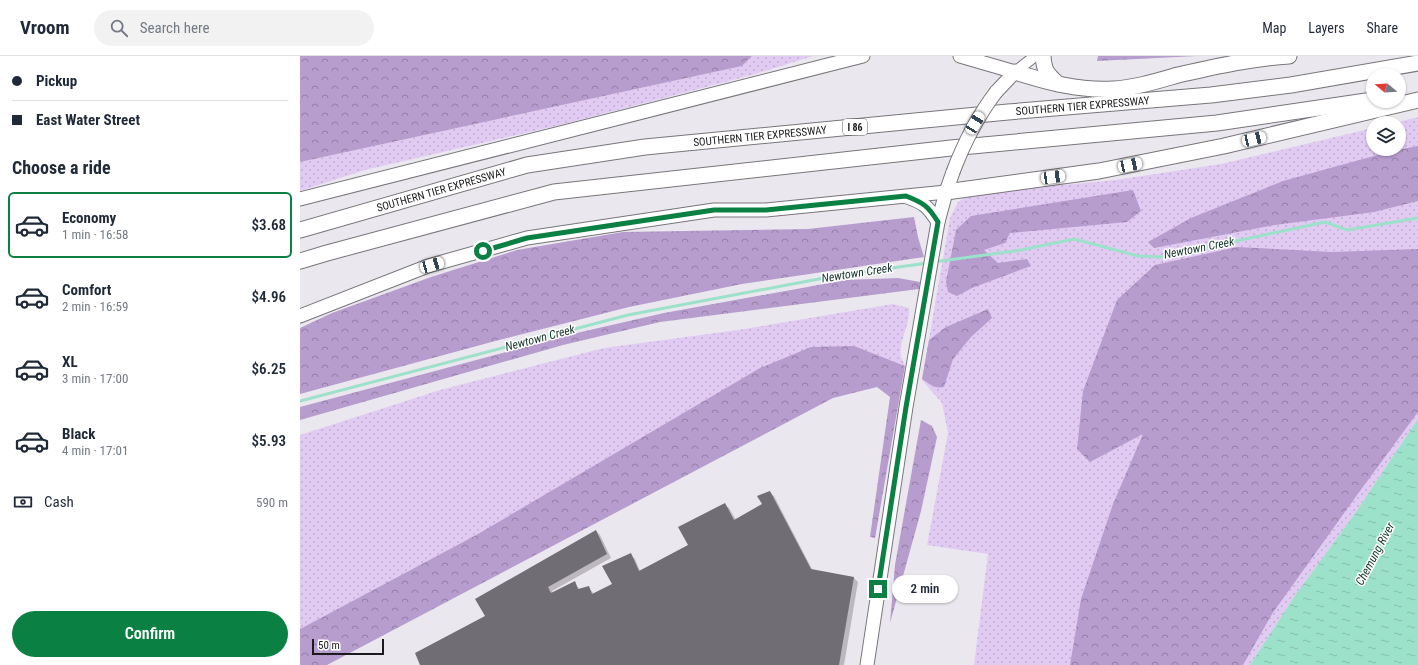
<!DOCTYPE html>
<html lang="en">
<head>
<meta charset="utf-8">
<style>
  :root { --surface:#fff; --page:#f2f2f3; --text:#1f2937; --muted:#747a83; --line:#e0e1e3; --accent:#0b8043 }
  body { margin:0; font-family:"Roboto Condensed",sans-serif; background:var(--page); color:var(--text); height:100vh; display:flex; flex-direction:column; font-size:15px; white-space:nowrap }
  * { box-sizing:border-box; margin:0 }
  p { font-size:13px; color:var(--muted) }
  .icon { flex:none; width:22px; height:22px; fill:none; stroke:currentColor; stroke-width:2; stroke-linecap:round; stroke-linejoin:round }
  .map { position:relative; flex:1; overflow:hidden }
  .panel { display:flex; flex-direction:column; background:var(--surface); width:300px }
  .panel>* { flex:none }
  .banner { display:grid; align-content:center; height:88px; padding:0 12px; background:var(--surface) }
  .needle { width:26px; rotate:288deg }
  .fabs { position:absolute; left:1066px; top:12px; display:grid; gap:8px }
  .fabs a { display:grid; place-items:center; width:40px; height:40px; border-radius:50%; background:var(--surface); box-shadow:0 1px 3px #0004; font-size:20px }
  .scale { position:absolute; left:12px; bottom:10px; width:72px; box-sizing:border-box; padding-left:4px; border:2px solid #1c1a1d; border-top:0; font-size:11px; line-height:14px; white-space:nowrap; color:#1c1a1d; -webkit-text-stroke:3px #fff; paint-order:stroke }
  .end { position:absolute; width:18px; height:18px; margin:-9px; border:5px solid #0b8043; background:#fff; box-shadow:0 0 0 2px #fff }
  .from { border-radius:50% }
  .bubble { position:absolute; height:28px; border-radius:14px; background:var(--surface); box-shadow:0 1px 3px #0004; font-size:13px; font-weight:600; line-height:28px; text-align:center }
  .car { position:absolute; width:12px; height:24px; margin:-12px -6px; border-radius:5px; box-shadow:0 0 3px 1px #0007; background:linear-gradient(#fff 24%,#345 0 40%,#fff 0 76%,#345 0 86%,#fff 0) }
  .banner b { display:flex; align-items:center; gap:14px; height:38px; font-size:15px }
  .banner b+b { border-top:1px solid var(--line) }
  .banner i { width:10px; height:10px; background:var(--text) }
  ul { padding:0; list-style:none }
  li { display:flex; align-items:center; gap:12px; height:66px; margin:0 8px 6px; padding:0 4px; border:2px solid transparent; border-radius:6px }
  li div { flex:1 }
  li b { display:block; font-size:15px }
  li em { font-style:normal; font-weight:600 }
  li.active { border-color:var(--accent) }
  li>.icon { width:36px; height:36px; stroke-width:1.5 }
  h2 { padding:0 12px; font-size:18px; line-height:48px }
  .pay { display:flex; align-items:center; gap:10px; height:44px; padding:0 12px; font-size:15px }
  .pay p { margin-inline-start:auto }
  .action { display:flex; gap:8px; margin-top:auto; padding:8px 12px }
  .action a { flex:1; height:46px; border-radius:24px; background:var(--accent); color:#fff; font-size:16px; font-weight:600; line-height:46px; text-align:center }
  header { display:flex; align-items:center; gap:24px; box-sizing:border-box; height:56px; padding:0 20px; background:var(--surface); border-bottom:1px solid var(--line) }
  header strong { font-size:19px }
  nav { display:flex; gap:22px; margin-inline-start:auto; font-size:14px }
  .search { width:280px; height:36px; background:var(--page); display:flex; align-items:center; gap:10px; box-sizing:border-box; padding:0 14px; border-radius:22px; color:var(--muted); font-size:15px }
  main { display:flex; flex:1; min-height:0 }
  .map>svg:first-child { display:block }
  .grass { fill:url(#grass-dots) }
  .forest { fill:url(#forest-crowns) }
  .water { fill:url(#water-ripples) }
  .shadow { fill:#0003 }
  .lines { fill:none; stroke-linecap:round; stroke-linejoin:round }
  .stream { stroke:#9ce1c9; stroke-width:3 }
  .building { fill:#716d74 }
  .tertiary-casing { stroke:#78757b; stroke-width:12 }
  .primary-casing { stroke:#78757b; stroke-width:15 }
  .motorway-casing { stroke:#78757b; stroke-width:17 }
  .tertiary { stroke:#fff; stroke-width:10 }
  .primary { stroke:#fff; stroke-width:13 }
  .motorway { stroke:#fff; stroke-width:15 }
  .primary-bridge-casing { stroke:#78757b; stroke-width:15; stroke-linecap:butt }
  .primary-bridge { stroke:#fff; stroke-width:13 }
  .route { stroke:#0b8043; stroke-width:5 }
  .labels { text-anchor:middle; stroke-width:3; stroke-linejoin:round; paint-order:stroke }
  .shield { fill:#fff; stroke:#605f61; stroke-width:1 }
  .shield-label { font-size:10px; font-weight:bold; fill:#1c1a1d }
  .street-label { font-size:11px; fill:#1c1a1d; stroke:#fff }
  .water-label { font-size:12px; font-style:italic; fill:#18382e; stroke:#fff }
</style>
</head>
<body>
<header>
<strong>Vroom</strong>
<div class="search"><svg class="icon" aria-label="search" viewBox="0 0 24 24"><circle cx="10" cy="10" r="6"/><path d="M15 15l6 6"/></svg>Search here</div>
<nav><a>Map</a><a>Layers</a><a>Share</a></nav>
</header>
<main>
<section class="panel">
<div class="banner">
<b><i class="from"></i>Pickup</b>
<b><i></i>East Water Street</b>
</div>
<h2>Choose a ride</h2>
<ul>
<li class="active"><svg class="icon" aria-label="car" viewBox="0 0 24 24"><path d="M5 17H2v-5l4-1 3-4h7l3 4 3 1v5h-3M9 17h6M6 11h13"/><circle cx="7" cy="17" r="2"/><circle cx="17" cy="17" r="2"/></svg><div><b>Economy</b><p>1 min · 16:58</p></div><em>$3.68</em></li>
<li><svg class="icon" aria-label="car" viewBox="0 0 24 24"><path d="M5 17H2v-5l4-1 3-4h7l3 4 3 1v5h-3M9 17h6M6 11h13"/><circle cx="7" cy="17" r="2"/><circle cx="17" cy="17" r="2"/></svg><div><b>Comfort</b><p>2 min · 16:59</p></div><em>$4.96</em></li>
<li><svg class="icon" aria-label="car" viewBox="0 0 24 24"><path d="M5 17H2v-5l4-1 3-4h7l3 4 3 1v5h-3M9 17h6M6 11h13"/><circle cx="7" cy="17" r="2"/><circle cx="17" cy="17" r="2"/></svg><div><b>XL</b><p>3 min · 17:00</p></div><em>$6.25</em></li>
<li><svg class="icon" aria-label="car" viewBox="0 0 24 24"><path d="M5 17H2v-5l4-1 3-4h7l3 4 3 1v5h-3M9 17h6M6 11h13"/><circle cx="7" cy="17" r="2"/><circle cx="17" cy="17" r="2"/></svg><div><b>Black</b><p>4 min · 17:01</p></div><em>$5.93</em></li>
</ul>
<div class="pay"><svg class="icon" aria-label="cash" viewBox="0 0 24 24"><path d="M3 7h18v10H3z"/><circle cx="12" cy="12" r="2"/></svg>Cash<p>590 m</p></div>
<div class="action"><a>Confirm</a></div>
</section>
<div class="map">
<svg width="1118" height="609" viewBox="0 0 1118 609">
  <defs>
    <pattern id="grass-dots" width="8" height="8" patternUnits="userSpaceOnUse"><rect width="8" height="8" fill="#e1cbf3"/><path d="M2 2h.1M6 6h.1" fill="none" stroke="#c0aed0" stroke-width="1.8" stroke-linecap="round"/></pattern>
    <pattern id="forest-crowns" width="20" height="18" patternUnits="userSpaceOnUse"><rect width="20" height="18" fill="#b79cce"/><path d="M2 6a3 3 0 1 1 6 0M12 15a3 3 0 1 1 6 0" fill="none" stroke="#947ea7"/></pattern>
    <pattern id="water-ripples" width="26" height="14" patternUnits="userSpaceOnUse"><rect width="26" height="14" fill="#9ce1c9"/><path d="M2 4q2-2 4 0t4 0M15 11q2-2 4 0t4 0" fill="none" stroke="#86c0ac"/></pattern>
  </defs>
  <rect width="100%" height="100%" fill="#ebe7ee"/>
  <!-- grass -->
  <g class="grass">
    <path d="M452,0H513L452,19L260,69L65,114L0,135V106L442,10Z"/>
    <path d="M1118,61V363L1056,456L994,541L950,609H674L688,498L627,489L648,377L642,347L622,324L650,162L658,146L670,138L816,124L921,108L1073,72V93H1099V67H1094Z"/>
    <path d="M593,248L609,252C611,267 598,286 601,301C602,304 604,307 605,310L590,304L178,478L0,573V379L140,334L304,292L438,274Z"/>
  </g>
  <!-- forest -->
  <g class="forest">
    <path d="M0,0H452L442,10L0,106Z"/>
    <path d="M798,0H897L797,5Z"/>
    <path d="M1118,90V145L1074,156L975,169L854,192L848,186L891,162L983,125L1092,95Z"/>
    <path d="M833,134L841,155L827,166L710,177L705,187L684,194L698,207L727,203L731,210L672,232L657,240L648,236L646,226L656,174L671,160Z"/>
    <path d="M614,161L618,181L624,201L442,228L329,251L199,284L0,338V272L32,257L131,221L217,194L323,176L508,173Z"/>
    <path d="M937,191L1032,196L1118,193V356L1057,439L972,558L943,609H770L781,543L813,448L843,378L790,406L777,393L783,335L817,244L855,209Z"/>
    <path d="M598,222L620,226L619,233L360,266L263,289L0,364V351L281,276L364,257L546,224Z"/>
    <path d="M688,253L692,262L671,281L653,303L644,331C635,333 629,328 622,323L629,284L646,271Z"/>
    <path d="M554,290L605,310L575,482L570,481L590,341L577,331L533,342L27,609H0V573L178,478L460,312L511,291Z"/>
    <path d="M621,364L632,370L637,381L621,455L590,567L595,509Z"/>
  </g>
  <!-- water -->
  <path class="water" d="M1118,363V609H950L994,541L1056,456Z"/>
  <!-- shadow -->
  <path class="shadow" d="M469,436L474,440L513,515L554,522L558,526L544,609H121L186,561L296,475L300,479L311,502L252,535L253,537L274,526L280,534L288,531L294,538L314,528L331,499L335,503L340,515L389,489L424,448L429,452L436,464L464,449Z"/>
  <g class="lines">
    <!-- stream -->
    <g class="stream">
      <path d="M634,206L721,194L774,183L838,200L861,201L1025,166L1047,174L1118,162"/>
      <path d="M0,345L328,259L540,219L628,207"/>
    </g>
  </g>
  <!-- building -->
  <path class="building" d="M470,435L511,513L554,521L539,609H120L115,597L185,560L175,543L296,474L307,498L248,531L251,537L275,525L278,533L289,530L292,538L312,528L302,510L331,497L339,515L388,489L378,471L425,447L434,464L462,448L457,440Z"/>
  <g class="lines">
    <!-- tertiary casing -->
    <g class="tertiary-casing">
      <path id="tertiary" d="M715,16L735,0"/>
    </g>
    <!-- primary casing -->
    <g class="primary-casing">
      <g id="primary">
        <path d="M660,0L715,16L696,36"/>
        <path d="M607,141C625,147 628,151 638,166"/>
        <path d="M0,143L563,0"/>
        <path d="M0,260L128,210L227,182L414,154H466L646,136"/>
        <path d="M567,609L606,351L638,166L646,136L653,116"/>
      </g>
    </g>
    <!-- motorway casing -->
    <g class="motorway-casing">
      <g id="motorway">
        <path d="M743,0C744,15 747,18 758,28"/>
        <path d="M715,16C747,26 779,35 813,33C835,32 857,25 878,19C914,11 953,2 989,0"/>
        <path d="M646,136L799,115L924,90L1118,44"/>
        <path id="s1" d="M0,174L227,109L345,91L708,56L911,39L991,29L1118,7"/>
        <path d="M0,205L27,197L254,136L651,92L917,67L1073,44"/>
      </g>
    </g>
    <!-- tertiary -->
    <use href="#tertiary" class="tertiary"/>
    <!-- primary -->
    <use href="#primary" class="primary"/>
    <!-- motorway -->
    <use href="#motorway" class="motorway"/>
    <!-- primary-bridge casing -->
    <g class="primary-bridge-casing">
      <path id="primary-bridge" d="M653,116C664,87 677,61 696,36"/>
    </g>
    <!-- primary-bridge -->
    <use href="#primary-bridge" class="primary-bridge"/>
  </g>
  <g class="lines">
    <!-- route -->
    <path class="route" d="M183,195L227,182L414,154H466L606,140C624,147 628,150 638,166L606,351L578,533"/>
  </g>
  <g class="labels">
    <!-- shield labels -->
    <rect class="shield" x="543" y="63" width="24" height="16" rx="3"/>
    <g class="shield-label">
      <text x="555" y="75">I 86</text>
    </g>
    <!-- street labels -->
    <g class="street-label">
      <text dy="4" stroke="none"><textPath href="#s1" startOffset="795">SOUTHERN TIER EXPRESSWAY</textPath></text>
      <text dy="4" stroke="none"><textPath href="#s1" startOffset="471">SOUTHERN TIER EXPRESSWAY</textPath></text>
      <text dy="4" stroke="none"><textPath href="#s1" startOffset="147">SOUTHERN TIER EXPRESSWAY</textPath></text>
    </g>
    <!-- water labels -->
    <g class="water-label">
      <text transform="translate(899 192) rotate(-11)" y="4">Newtown Creek</text>
      <text transform="translate(557 217) rotate(-9)" y="4">Newtown Creek</text>
      <text transform="translate(240 282) rotate(-15)" y="4">Newtown Creek</text>
      <text transform="translate(1075 498) rotate(-62)" y="4">Chemung River</text>
    </g>
  </g>
</svg>
<div class="fabs">
<a><svg class="needle" viewBox="-14 -14 28 28"><path d="M0-13l5 13h-10z" fill="#e53935"/><path d="M0 13l5-13h-10z" fill="#747a83"/></svg></a>
<a><svg class="icon" aria-label="layers" viewBox="0 0 24 24"><path d="M12 4l9 5-9 5-9-5zM3 14l9 5 9-5"/></svg></a>
</div>
<div class="scale">50 m</div>
<i class="end from" style="left:183px;top:195px"></i>
<i class="end" style="left:578px;top:533px"></i>
<div class="bubble" style="left:592px;top:519px;width:66px">2 min</div>
<i class="car" style="left:675px;top:67px;rotate:31deg"></i>
<i class="car" style="left:954px;top:83px;rotate:77deg"></i>
<i class="car" style="left:830px;top:109px;rotate:78deg"></i>
<i class="car" style="left:753px;top:121px;rotate:82deg"></i>
<i class="car" style="left:132px;top:209px;rotate:74deg"></i>
</div>
</main>
</body>
</html>
